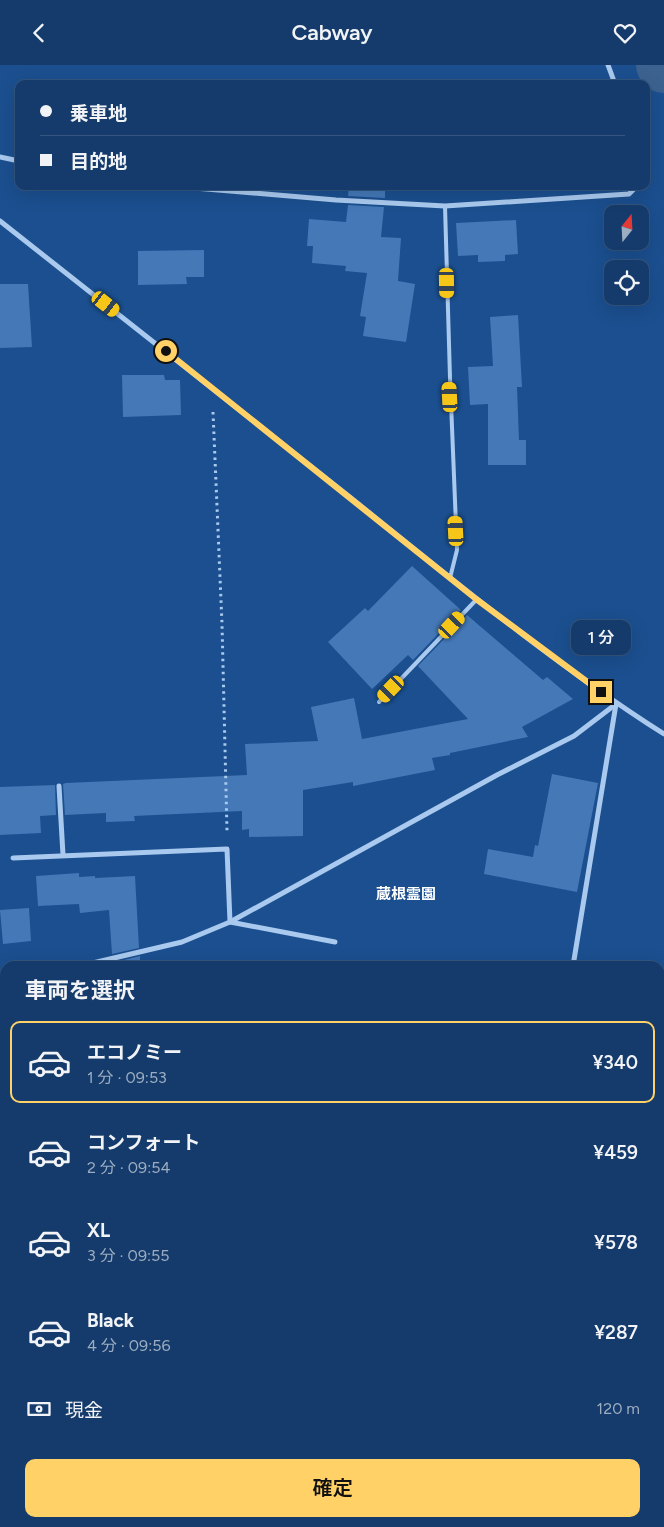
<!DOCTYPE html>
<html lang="ja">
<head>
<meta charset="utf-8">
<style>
  :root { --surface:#143b6b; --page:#214673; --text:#f1f3f6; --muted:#9dadc1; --line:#33557e; --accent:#ffd166 }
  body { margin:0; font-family:Figtree,"Noto Sans JP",sans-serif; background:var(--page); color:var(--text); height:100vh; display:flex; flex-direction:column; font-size:19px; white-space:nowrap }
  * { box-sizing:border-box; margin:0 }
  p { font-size:16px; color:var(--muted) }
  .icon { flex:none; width:28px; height:28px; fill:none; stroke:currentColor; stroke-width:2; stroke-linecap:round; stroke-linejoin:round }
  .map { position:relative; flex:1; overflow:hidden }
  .panel { position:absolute; left:0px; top:896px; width:665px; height:566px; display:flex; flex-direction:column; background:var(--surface); border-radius:15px 15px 0 0; box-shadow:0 5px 20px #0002,0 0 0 1px var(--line) }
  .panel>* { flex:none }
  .hud { position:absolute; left:15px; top:15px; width:635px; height:110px; border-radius:10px; box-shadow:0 5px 20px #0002,0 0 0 1px var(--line); display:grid; align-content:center; height:110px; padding:0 25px; background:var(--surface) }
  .needle { width:32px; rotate:18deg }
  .tools { position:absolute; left:604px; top:140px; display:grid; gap:10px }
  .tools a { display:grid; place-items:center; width:45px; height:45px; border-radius:10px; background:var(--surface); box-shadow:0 5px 20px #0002,0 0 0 1px var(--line); font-size:25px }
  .end { position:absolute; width:22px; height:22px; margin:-11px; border:6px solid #ffd166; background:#111; box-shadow:0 0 0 2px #111 }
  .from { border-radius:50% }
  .bubble { position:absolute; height:35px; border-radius:10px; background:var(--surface); box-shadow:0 5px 20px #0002,0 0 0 1px var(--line); font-size:16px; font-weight:600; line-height:35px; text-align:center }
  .car { position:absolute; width:15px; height:30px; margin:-15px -8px; border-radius:6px; box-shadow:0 0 4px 1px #0007; background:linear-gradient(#f5c518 24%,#345 0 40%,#f5c518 0 76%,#345 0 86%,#f5c518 0) }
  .hud b { display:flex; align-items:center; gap:18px; height:48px; font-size:19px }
  .hud b+b { border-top:1px solid var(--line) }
  .hud i { width:12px; height:12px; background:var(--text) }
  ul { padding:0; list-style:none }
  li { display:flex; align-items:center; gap:15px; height:82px; margin:0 10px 8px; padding:0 15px; border:2px solid transparent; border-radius:10px }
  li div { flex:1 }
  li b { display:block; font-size:19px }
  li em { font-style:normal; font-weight:600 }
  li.active { border-color:var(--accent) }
  li>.icon { width:45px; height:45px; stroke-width:1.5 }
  h2 { padding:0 25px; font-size:22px; line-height:60px }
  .pay { display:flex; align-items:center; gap:12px; height:55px; padding:0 25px; font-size:19px }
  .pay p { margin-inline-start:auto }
  .cta { display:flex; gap:10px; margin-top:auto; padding:10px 25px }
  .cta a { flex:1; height:58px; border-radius:10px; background:var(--accent); color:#111; font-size:20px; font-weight:600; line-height:58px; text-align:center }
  header { display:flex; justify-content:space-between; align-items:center; height:65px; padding:0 25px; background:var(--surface); font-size:22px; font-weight:600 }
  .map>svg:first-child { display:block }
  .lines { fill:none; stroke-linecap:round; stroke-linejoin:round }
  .river { stroke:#3c6290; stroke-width:54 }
  .building { fill:#4478b7 }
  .path { stroke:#a9c9ee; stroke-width:3; stroke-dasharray:2.5 4; stroke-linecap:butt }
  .lane { stroke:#a9c9ee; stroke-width:4 }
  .street { stroke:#a9c9ee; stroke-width:5 }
  .route { stroke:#ffd166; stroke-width:6 }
  .labels { text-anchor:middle; stroke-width:4; stroke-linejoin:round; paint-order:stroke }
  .neighbourhood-label { font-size:15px; font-weight:bold; fill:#fff; stroke:#1b4f8f }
</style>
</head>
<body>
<header><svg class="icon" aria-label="back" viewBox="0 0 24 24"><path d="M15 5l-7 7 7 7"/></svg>Cabway<svg class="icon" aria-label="heart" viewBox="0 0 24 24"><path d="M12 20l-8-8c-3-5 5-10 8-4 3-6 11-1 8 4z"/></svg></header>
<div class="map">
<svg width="664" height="1462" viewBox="0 0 664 1462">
  <rect width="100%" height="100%" fill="#1b4f8f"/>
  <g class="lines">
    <!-- river -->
    <path class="river" d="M663,0L664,1"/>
  </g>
  <!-- building -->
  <g class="building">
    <path d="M349,121H385V133L348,131Z"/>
    <path d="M348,140L384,142L381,172L401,173L398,216L415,219L406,277L363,271L366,252L360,251L367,208L345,206L346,201L312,198L313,181H307L309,154L346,157Z"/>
    <path d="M516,155L518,189L505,190V196L478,197V190L458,191L456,158Z"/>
    <path d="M204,185V212H186L187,219L138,220V186Z"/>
    <path d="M0,219H28L32,282L0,283Z"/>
    <path d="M518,250L522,322H517L519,375H526V400H488V339L470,340L468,302L493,301L490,252Z"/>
    <path d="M122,310H164L165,315H180L181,350L123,352Z"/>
    <path d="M412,501L461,545L413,595L408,590L372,624L328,577L365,543L368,546Z"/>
    <path d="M467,550L543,615L547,612L573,634L522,662L528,672L450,688V690L432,693L435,705L353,721V717L303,725V771L249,772V764L242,765V746L134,751L135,756L106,757V748L65,750L63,719L66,718L247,710L245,679L318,676L311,642L354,633L362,674L468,654L418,601Z"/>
    <path d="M552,709L598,718L577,827L484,809L488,784L533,792L535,780L538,781Z"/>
    <path d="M55,720L56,750L40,751L41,768L0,770V722Z"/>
    <path d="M79,808V812L95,811V813L135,811L139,883L112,889L109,845L80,848L79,839L38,841L36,811Z"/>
    <path d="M29,843L31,876L3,879L0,845Z"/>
    <path d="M140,891V901H112V898Z"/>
  </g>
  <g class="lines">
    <!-- path -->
    <path class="path" d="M213,347L222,559L227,766"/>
    <!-- lane -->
    <g class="lane">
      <path d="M445,141L450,313L457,485L450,513"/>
      <path d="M379,637L476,535"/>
    </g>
    <!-- street -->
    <g class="street">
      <path d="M608,0L615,19"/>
      <path d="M0,92L19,96"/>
      <path d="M171,121L336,135L445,141L629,129L633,125V121"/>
      <path d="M0,156C117,248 234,340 351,433C453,515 554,599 664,669"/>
      <path d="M59,721L63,790"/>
      <path d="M13,793L227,784L230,857L335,877"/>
      <path d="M80,901L182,877L230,857L497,710L574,671L616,639"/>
      <path d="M573,901L616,639"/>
      <path d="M0,921L5,920"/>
      <path d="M0,1199L5,1202"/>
      <path d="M358,1458L364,1462"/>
      <path d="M226,1462L227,1458"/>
      <path d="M469,1462V1458"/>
    </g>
  </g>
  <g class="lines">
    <!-- route -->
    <path class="route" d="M166,286L476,534L601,627"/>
  </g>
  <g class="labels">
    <!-- neighbourhood labels -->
    <g class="neighbourhood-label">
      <text x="406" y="834">蔵根霊園</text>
    </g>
  </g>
</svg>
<div class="tools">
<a><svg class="needle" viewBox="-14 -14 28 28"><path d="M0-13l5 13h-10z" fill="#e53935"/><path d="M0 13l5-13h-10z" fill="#9dadc1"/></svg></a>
<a><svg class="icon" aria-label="locate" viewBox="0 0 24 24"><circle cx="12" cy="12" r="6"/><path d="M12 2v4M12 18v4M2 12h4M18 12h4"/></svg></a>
</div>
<i class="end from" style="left:166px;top:286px"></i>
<i class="end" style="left:601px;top:627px"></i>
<div class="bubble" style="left:571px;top:555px;width:60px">1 分</div>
<i class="car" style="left:447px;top:218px;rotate:179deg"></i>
<i class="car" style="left:106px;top:239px;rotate:128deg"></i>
<i class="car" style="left:450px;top:332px;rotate:357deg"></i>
<i class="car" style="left:456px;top:466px;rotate:357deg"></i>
<i class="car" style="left:452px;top:560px;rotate:43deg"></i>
<i class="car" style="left:391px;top:624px;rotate:224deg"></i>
<div class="hud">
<b><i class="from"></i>乗車地</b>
<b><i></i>目的地</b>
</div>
<section class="panel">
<h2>車両を選択</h2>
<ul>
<li class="active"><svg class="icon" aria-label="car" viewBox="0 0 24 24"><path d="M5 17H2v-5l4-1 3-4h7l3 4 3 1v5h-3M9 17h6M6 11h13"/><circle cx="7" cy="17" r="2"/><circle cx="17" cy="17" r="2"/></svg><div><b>エコノミー</b><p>1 分 · 09:53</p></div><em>¥340</em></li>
<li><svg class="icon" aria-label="car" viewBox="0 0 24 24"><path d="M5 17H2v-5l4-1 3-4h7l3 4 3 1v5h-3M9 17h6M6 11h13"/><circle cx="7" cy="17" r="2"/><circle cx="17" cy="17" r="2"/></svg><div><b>コンフォート</b><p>2 分 · 09:54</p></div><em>¥459</em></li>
<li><svg class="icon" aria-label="car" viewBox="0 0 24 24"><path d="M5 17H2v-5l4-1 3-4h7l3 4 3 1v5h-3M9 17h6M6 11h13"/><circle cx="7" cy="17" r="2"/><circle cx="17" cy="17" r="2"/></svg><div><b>XL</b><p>3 分 · 09:55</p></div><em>¥578</em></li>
<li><svg class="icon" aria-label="car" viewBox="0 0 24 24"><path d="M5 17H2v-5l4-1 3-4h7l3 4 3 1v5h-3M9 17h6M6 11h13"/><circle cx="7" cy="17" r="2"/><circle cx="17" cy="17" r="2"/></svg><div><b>Black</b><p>4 分 · 09:56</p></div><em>¥287</em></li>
</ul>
<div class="pay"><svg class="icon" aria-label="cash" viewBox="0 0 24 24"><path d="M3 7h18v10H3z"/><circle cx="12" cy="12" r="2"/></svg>現金<p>120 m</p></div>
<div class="cta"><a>確定</a></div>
</section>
</div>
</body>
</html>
